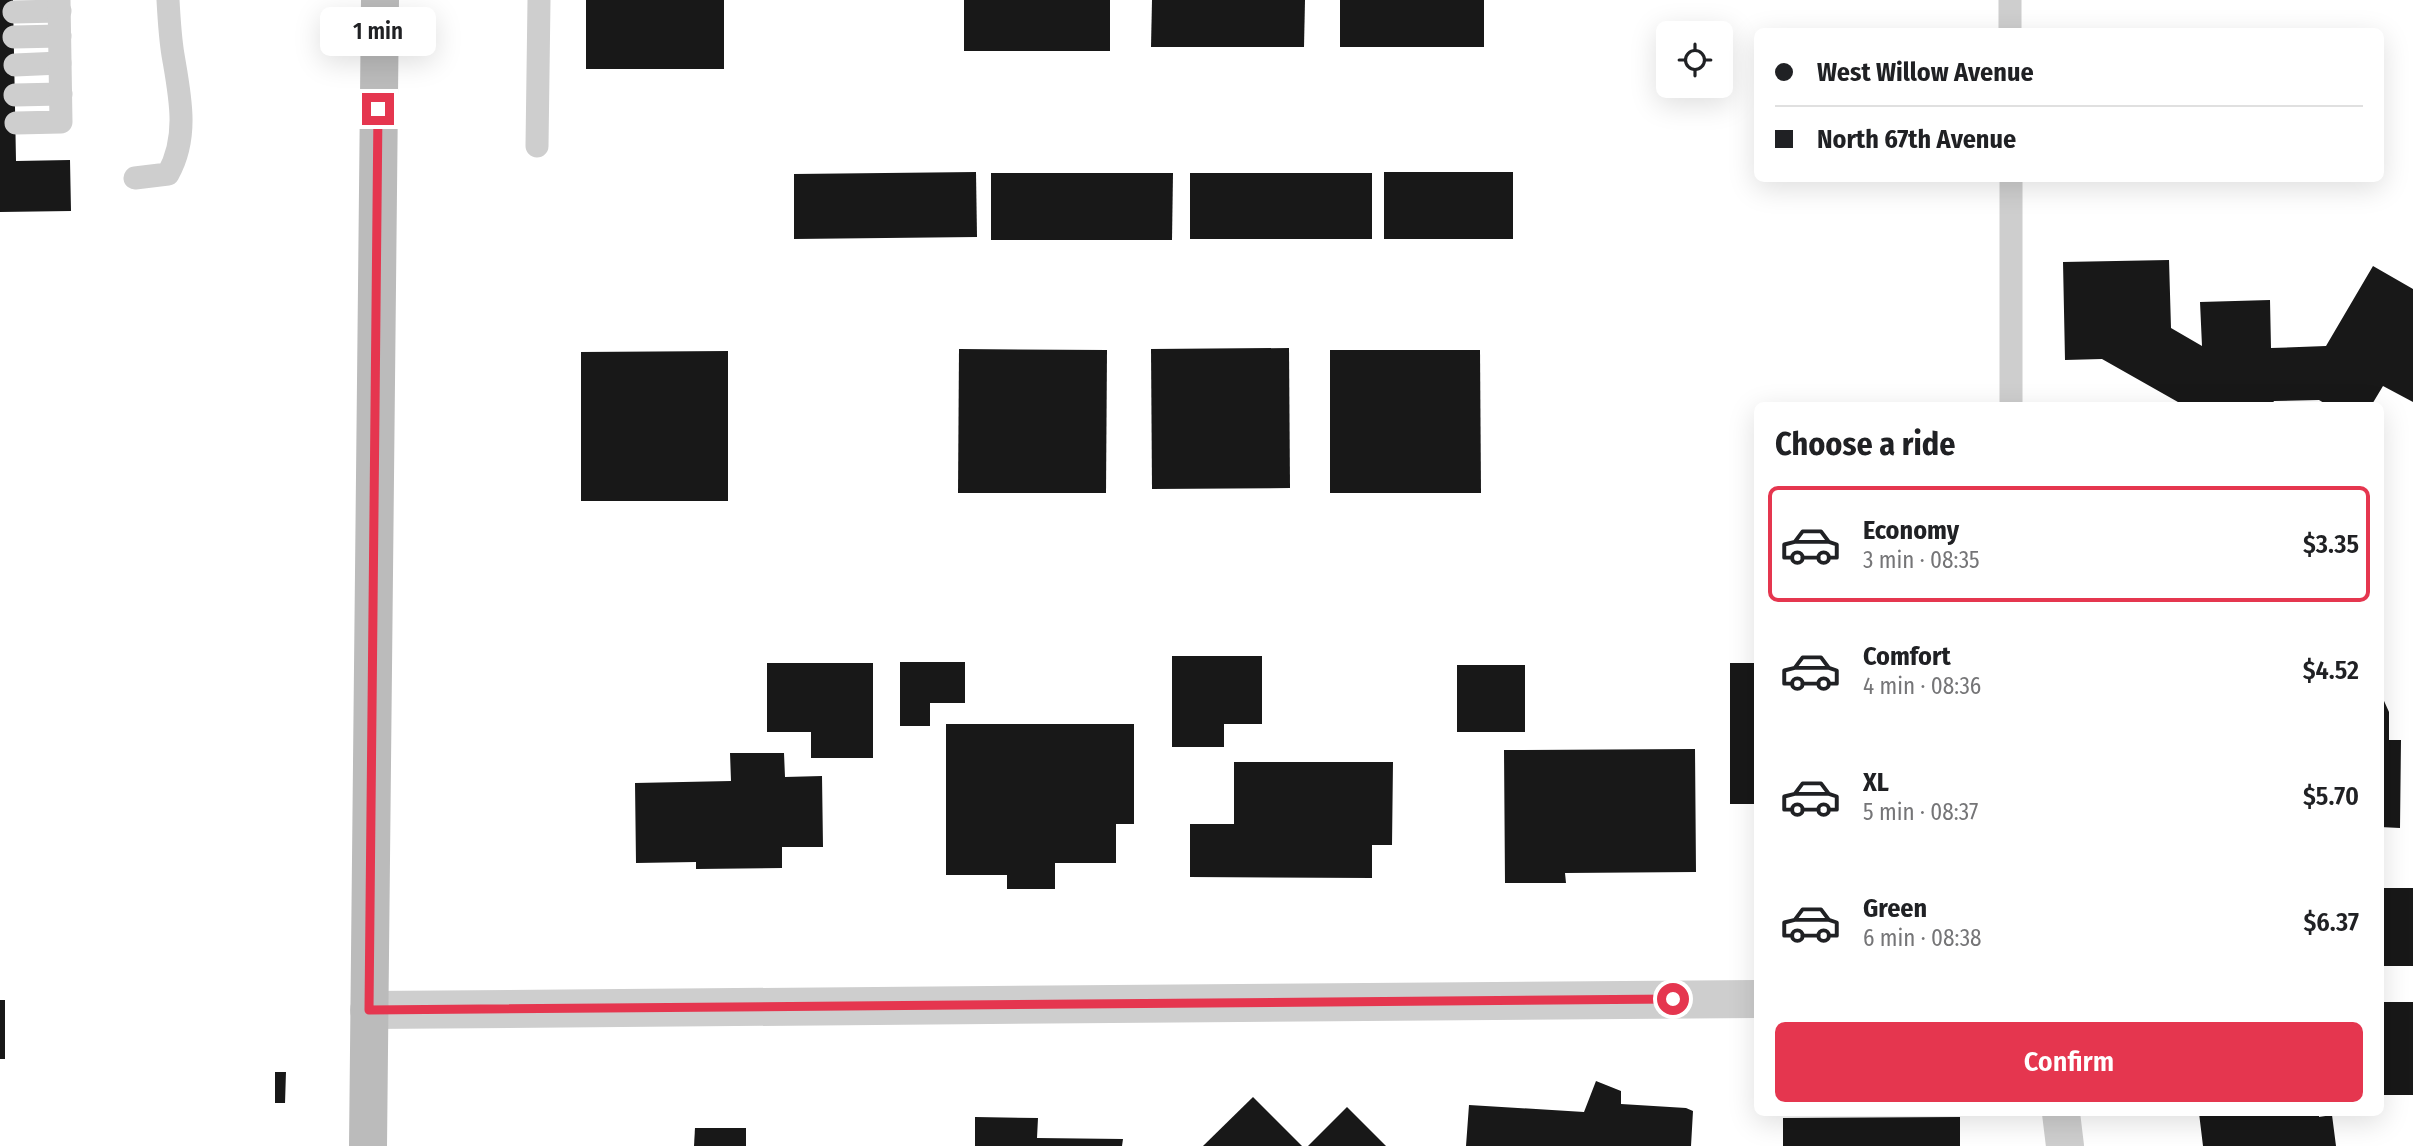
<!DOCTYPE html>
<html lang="en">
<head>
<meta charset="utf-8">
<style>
  :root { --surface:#fff; --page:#f2f2f2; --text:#202124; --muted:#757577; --line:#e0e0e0; --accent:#e5364f }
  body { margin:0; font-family:"Fira Sans Condensed",sans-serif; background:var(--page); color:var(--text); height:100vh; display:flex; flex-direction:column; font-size:26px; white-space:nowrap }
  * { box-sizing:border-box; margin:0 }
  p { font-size:23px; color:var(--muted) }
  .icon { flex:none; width:38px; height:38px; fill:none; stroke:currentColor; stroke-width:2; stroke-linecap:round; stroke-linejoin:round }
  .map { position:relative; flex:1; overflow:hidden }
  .panel { position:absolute; left:1754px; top:402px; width:630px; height:714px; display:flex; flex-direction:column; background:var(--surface); border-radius:10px; box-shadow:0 7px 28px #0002 }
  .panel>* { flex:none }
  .guide { position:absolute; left:1754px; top:28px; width:630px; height:154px; border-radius:10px; box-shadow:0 7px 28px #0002; display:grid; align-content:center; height:154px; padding:0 21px; background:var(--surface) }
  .buttons { position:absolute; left:1656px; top:21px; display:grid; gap:14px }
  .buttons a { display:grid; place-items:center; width:77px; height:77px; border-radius:10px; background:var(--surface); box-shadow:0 7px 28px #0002; font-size:35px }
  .end { position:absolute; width:32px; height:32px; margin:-16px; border:9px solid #e5364f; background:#fff; box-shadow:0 0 0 4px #fff }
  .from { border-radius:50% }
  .bubble { position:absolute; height:49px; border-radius:10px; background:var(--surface); box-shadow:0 7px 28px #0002; font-size:23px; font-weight:600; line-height:49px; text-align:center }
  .guide b { display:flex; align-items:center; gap:24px; height:66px; font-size:26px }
  .guide b+b { border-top:2px solid var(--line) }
  .guide i { width:18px; height:18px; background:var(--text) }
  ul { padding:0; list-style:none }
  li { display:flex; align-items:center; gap:21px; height:116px; margin:0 14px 10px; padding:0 7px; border:4px solid transparent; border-radius:10px }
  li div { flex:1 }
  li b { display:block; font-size:26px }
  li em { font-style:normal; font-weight:600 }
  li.active { border-color:var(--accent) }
  li>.icon { width:63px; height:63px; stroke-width:1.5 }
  h2 { padding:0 21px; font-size:32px; line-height:84px }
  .primary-button { display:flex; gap:14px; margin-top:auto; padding:14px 21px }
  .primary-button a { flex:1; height:80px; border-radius:10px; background:var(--accent); color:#fff; font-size:28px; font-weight:600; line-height:80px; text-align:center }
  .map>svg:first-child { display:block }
  .building { fill:#181818 }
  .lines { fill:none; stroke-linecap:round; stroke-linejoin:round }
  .lane { stroke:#cecece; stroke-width:23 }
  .street { stroke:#cecece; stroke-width:38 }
  .secondary { stroke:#bbb; stroke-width:38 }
  .route { stroke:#e5364f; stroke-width:9 }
</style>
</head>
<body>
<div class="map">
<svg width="2413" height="1146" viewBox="0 0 2413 1146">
  <rect width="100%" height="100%" fill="#fff"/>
  <!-- building -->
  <g class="building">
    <path d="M0,0H13L16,161L70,160L71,211L0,212Z"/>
    <rect x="586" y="0" width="138" height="69"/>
    <rect x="964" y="0" width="146" height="51"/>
    <path d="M1152,0H1305L1304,47H1151Z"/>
    <rect x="1340" y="0" width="144" height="47"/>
    <path d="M976,172L977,237L794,239V174Z"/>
    <rect x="1384" y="172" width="129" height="67"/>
    <path d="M991,173H1173L1172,240H991Z"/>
    <rect x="1190" y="173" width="182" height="66"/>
    <path d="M2169,260L2171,328L2202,346L2200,302L2270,300L2271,348L2326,346L2373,266L2413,289V402L2383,386L2371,406H2329L2319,400L2274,401L2271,406H2185L2102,359L2065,360L2063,262Z"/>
    <path d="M1289,348L1290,488L1152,489L1151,349Z"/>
    <path d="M959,349L1107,350L1106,493H958Z"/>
    <path d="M1330,350H1480L1481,493H1330Z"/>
    <path d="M728,351V501H581V352Z"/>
    <path d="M1172,656H1262V724H1224V747H1172Z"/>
    <path d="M900,662H965V703H930V726H900Z"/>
    <path d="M767,663H873V758H811V732H767Z"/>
    <rect x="1730" y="663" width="27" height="141"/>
    <rect x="1457" y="665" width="68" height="67"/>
    <path d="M2380,692L2389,712V740H2401L2400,828L2380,827Z"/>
    <path d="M946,724H1134V824H1116V863H1055V889H1007V875H946Z"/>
    <path d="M1695,749L1696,872L1565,873L1566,883H1505L1504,750Z"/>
    <path d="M730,753H784L785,777L822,776L823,847H782V868L696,869V862L636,863L635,783L731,781Z"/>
    <path d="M1234,762H1393L1392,845H1372V878L1190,877V824H1234Z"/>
    <rect x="2380" y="888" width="33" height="78"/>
    <rect x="0" y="1000" width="5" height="59"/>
    <rect x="2380" y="1002" width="33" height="93"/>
    <path d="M275,1072H286L285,1103H275Z"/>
    <path d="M1596,1081L1621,1091V1104L1686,1108L1693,1111L1691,1146H1466L1469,1105L1584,1112Z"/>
    <path d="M1253,1097L1302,1146H1203Z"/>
    <path d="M1347,1107L1386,1146H1308Z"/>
    <path d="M2199,1113H2319V1117L2332,1115L2336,1146H2203Z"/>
    <path d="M975,1117L1038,1118L1037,1138L1123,1139L1122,1146H975Z"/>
    <path d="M1960,1117V1146H1783V1118Z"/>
    <path d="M695,1128H746V1146H694Z"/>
  </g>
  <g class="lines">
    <!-- lane -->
    <g class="lane">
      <path d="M2010,0V32"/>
      <path d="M14,12L60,11"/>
      <path d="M14,37L60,36"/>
      <path d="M15,65L60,63"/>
      <path d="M15,95L61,94"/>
      <path d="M16,123L61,122L59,0"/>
      <path d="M537,146L539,0"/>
      <path d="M135,178L168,174C189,137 180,96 173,55C170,37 169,18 168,0"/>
      <path d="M2011,406V178"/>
    </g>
    <!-- street -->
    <g class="street">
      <path d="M369,1010L1757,999"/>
      <path d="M2061,1113L2065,1146"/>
    </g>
    <!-- secondary -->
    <path class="secondary" d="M368,1146L380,0"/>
  </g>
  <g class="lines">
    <!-- route -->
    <path class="route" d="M378,109L369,1010L1673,999"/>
  </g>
</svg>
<div class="buttons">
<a><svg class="icon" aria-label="locate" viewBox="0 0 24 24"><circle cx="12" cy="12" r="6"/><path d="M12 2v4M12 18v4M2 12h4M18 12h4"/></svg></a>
</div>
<i class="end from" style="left:1673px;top:999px"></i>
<i class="end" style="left:378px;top:109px"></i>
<div class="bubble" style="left:320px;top:7px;width:116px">1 min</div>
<div class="guide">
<b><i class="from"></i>West Willow Avenue</b>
<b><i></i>North 67th Avenue</b>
</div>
<section class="panel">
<h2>Choose a ride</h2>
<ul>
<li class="active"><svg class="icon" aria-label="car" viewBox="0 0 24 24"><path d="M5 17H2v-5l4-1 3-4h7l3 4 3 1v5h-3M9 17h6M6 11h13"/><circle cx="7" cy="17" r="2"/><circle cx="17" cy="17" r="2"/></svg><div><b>Economy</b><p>3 min · 08:35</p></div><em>$3.35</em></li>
<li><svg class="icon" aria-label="car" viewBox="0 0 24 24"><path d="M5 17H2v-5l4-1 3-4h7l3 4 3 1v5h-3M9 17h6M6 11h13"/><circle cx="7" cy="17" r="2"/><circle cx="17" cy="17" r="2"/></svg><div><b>Comfort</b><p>4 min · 08:36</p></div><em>$4.52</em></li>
<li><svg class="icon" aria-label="car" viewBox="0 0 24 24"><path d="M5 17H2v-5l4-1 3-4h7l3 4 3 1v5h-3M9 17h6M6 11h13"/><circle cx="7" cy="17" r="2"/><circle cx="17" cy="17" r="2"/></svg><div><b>XL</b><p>5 min · 08:37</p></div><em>$5.70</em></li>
<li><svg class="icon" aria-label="car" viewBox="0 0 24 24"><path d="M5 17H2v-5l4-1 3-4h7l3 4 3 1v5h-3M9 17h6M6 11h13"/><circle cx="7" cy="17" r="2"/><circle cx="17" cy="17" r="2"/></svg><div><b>Green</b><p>6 min · 08:38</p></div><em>$6.37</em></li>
</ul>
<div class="primary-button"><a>Confirm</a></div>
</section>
</div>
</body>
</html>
